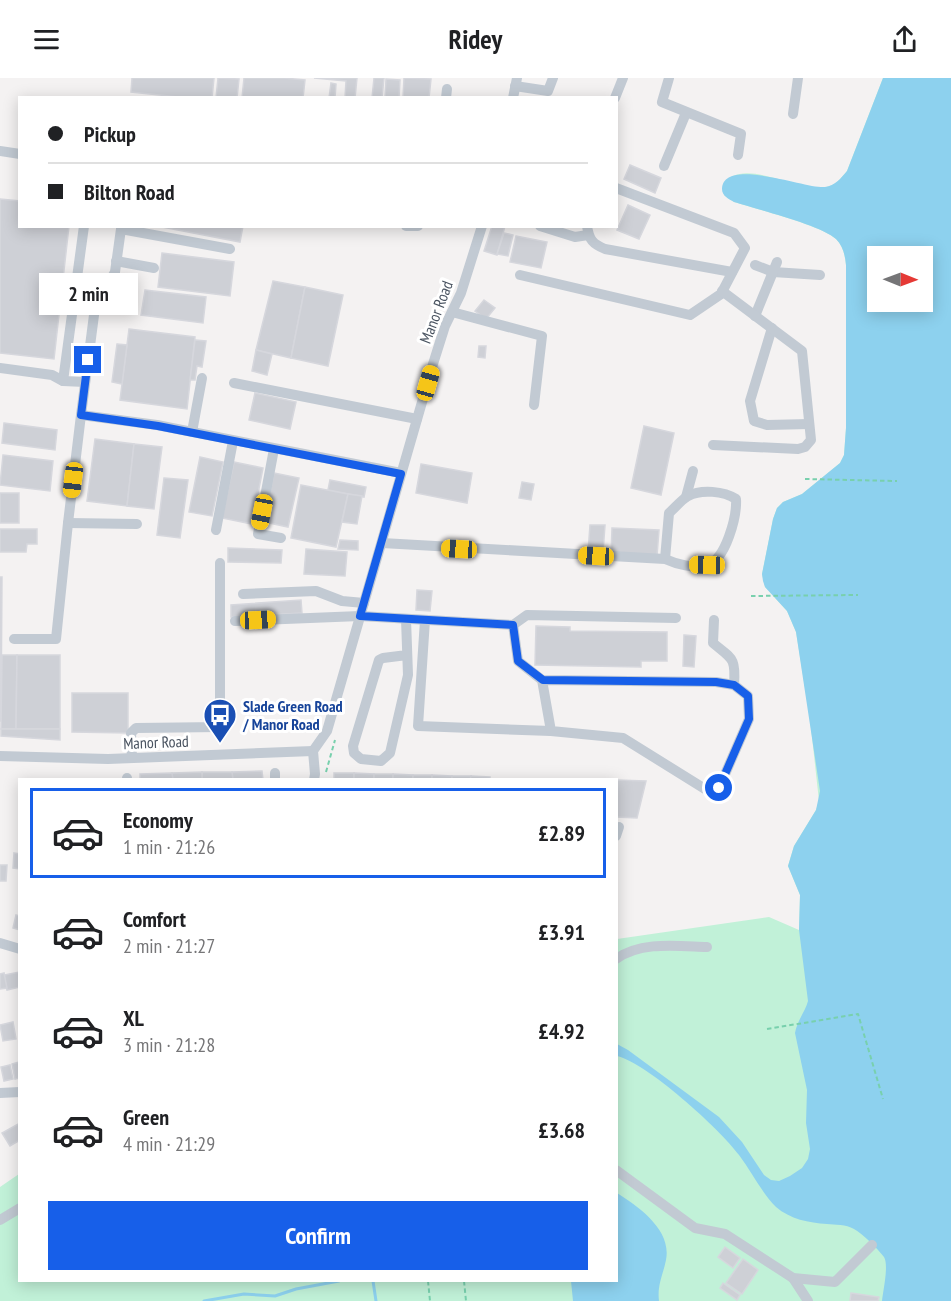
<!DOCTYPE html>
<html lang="en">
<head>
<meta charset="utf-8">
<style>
  :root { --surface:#fff; --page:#f2f2f2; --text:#202124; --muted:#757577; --line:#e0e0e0; --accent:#175fe9 }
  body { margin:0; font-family:"PT Sans Narrow",sans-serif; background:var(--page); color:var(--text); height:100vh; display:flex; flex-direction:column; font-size:22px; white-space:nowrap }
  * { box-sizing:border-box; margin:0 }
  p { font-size:20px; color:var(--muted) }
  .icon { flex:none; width:33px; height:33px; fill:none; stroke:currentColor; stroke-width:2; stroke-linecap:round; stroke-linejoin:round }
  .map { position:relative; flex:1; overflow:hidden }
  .details { position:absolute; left:18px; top:700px; width:600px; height:504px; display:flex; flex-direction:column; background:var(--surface); border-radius:0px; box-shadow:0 3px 15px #0003 }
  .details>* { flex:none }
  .top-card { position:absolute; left:18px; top:18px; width:600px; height:132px; border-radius:0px; box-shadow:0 3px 15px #0003; display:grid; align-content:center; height:132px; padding:0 30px; background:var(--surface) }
  .needle { width:39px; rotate:91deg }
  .controls { position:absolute; left:867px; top:168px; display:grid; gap:12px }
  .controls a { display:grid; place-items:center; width:66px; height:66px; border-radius:0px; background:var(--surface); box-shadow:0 3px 15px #0003; font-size:30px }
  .end { position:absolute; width:27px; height:27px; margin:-14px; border:8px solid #175fe9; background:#fff; box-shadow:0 0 0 3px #fff }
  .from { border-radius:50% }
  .bubble { position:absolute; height:42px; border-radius:0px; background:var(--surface); box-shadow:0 3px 15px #0003; font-size:20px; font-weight:600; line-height:42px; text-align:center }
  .car { position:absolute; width:18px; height:36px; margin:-18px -9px; border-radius:8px; box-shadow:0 0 4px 2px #0007; background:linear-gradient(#f5c518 24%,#345 0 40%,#f5c518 0 76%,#345 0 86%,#f5c518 0) }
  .top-card b { display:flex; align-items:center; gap:21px; height:57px; font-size:22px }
  .top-card b+b { border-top:2px solid var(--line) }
  .top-card i { width:15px; height:15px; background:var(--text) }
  ul { padding:10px 0 0; list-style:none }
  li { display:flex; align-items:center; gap:18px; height:90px; margin:0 12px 9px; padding:0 18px; border:3px solid transparent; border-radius:0px }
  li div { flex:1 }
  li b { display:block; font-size:22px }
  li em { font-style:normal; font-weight:600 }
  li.current { border-color:var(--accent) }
  li>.icon { width:54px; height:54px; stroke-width:1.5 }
  .cta { display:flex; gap:12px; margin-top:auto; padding:12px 30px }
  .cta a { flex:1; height:69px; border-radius:0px; background:var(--accent); color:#fff; font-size:24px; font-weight:600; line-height:69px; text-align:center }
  header { display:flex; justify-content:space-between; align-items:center; height:78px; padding:0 30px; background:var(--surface); font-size:27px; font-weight:600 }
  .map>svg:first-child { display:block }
  .green { fill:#c1f1d8; fill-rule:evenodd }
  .water { fill:#8dd1ee; fill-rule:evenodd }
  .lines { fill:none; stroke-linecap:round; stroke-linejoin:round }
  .stream { stroke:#8dd1ee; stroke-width:3 }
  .building { fill:#ced0d6; stroke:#d6d7dd; stroke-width:1.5 }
  .path { stroke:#78d0ad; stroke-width:2; stroke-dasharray:4.5 3; stroke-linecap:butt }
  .minor { stroke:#c2cad3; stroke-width:10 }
  .route { stroke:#175fe9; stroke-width:8 }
  .labels { text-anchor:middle; stroke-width:6; stroke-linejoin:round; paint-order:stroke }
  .street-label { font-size:16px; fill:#495360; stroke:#fff }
  .transit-label { font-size:16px; font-weight:bold; fill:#164399; stroke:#fff; text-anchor:start }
</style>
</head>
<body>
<header><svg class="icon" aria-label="menu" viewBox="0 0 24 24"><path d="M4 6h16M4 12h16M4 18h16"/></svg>Ridey<svg class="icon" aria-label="share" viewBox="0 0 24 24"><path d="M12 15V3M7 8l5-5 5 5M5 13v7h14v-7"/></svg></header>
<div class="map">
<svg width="951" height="1223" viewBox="0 0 951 1223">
  <rect width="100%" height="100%" fill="#f4f2f2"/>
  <!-- green -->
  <path class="green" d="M883,0H951V1223H0V1109L19,1096L20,1203H616L617,861L769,839L799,852L800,817L788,788L794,768L816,732L819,723L810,641L796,554L787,533L765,509L762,496L773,441L777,430L783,424L802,416L840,385L844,377L846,350V187C845,177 843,168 836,161C821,147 756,131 734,124L724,117L723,108C741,75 800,118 830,108C837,106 842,99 847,93ZM878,178H922V224H878Z"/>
  <!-- water -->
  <g class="water">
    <path d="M883,0H951V1223H882C883,1213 889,1187 884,1179C877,1170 863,1156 854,1151C846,1146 835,1147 827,1146C809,1145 790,1141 776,1129C761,1114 752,1094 739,1077C720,1051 647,985 617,978V966L628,972L719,1039L742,1064L764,1097L771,1102L779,1103L790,1098L802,1090L808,1081L810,1071L806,1045L807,1012L795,955C797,943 805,934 808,923L799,852L800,817L788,788L794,768L816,732L820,713L796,554L787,533L765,509L763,503L762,496L773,441L777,430L783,424L802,416L840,385L844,377L846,350V187C845,177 843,168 836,161C821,147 756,131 734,124C729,121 722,118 722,111C723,78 806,111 825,109C835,108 841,100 847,93ZM878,178H922V224H878Z"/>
    <path d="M617,1115C639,1129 672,1152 666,1182C663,1197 657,1207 659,1223H573L571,1203H616Z"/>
  </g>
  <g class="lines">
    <!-- stream -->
    <g class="stream">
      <path d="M373,1203L376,1223"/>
      <path d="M204,1223L244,1216L275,1218L296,1211L339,1203"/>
    </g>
  </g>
  <!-- building -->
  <g class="building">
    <path d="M132,0H214L212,20H188L131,14Z"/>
    <path d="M218,0L239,1L237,20H216Z"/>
    <path d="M244,0H284L305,2L303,20H242Z"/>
    <path d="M314,0H357L355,20H345L346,3Z"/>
    <path d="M374,0H384L382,20H372Z"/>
    <path d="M404,0L431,1L429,20H403Z"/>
    <path d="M386,1L400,2L399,20H385Z"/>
    <path d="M331,5L336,6L335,20H329Z"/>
    <path d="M630,87L661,100L655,115L624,101Z"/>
    <path d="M0,121L20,123V148H69L54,281L0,275Z"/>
    <path d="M628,127L650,137L639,161L617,152Z"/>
    <path d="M157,148H243L240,164Z"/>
    <path d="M492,148H505L497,177L484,173Z"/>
    <path d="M504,155L513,157L508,178L497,176Z"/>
    <path d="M516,158L547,164L541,190L510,184Z"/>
    <path d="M162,175L234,184L230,218L158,209Z"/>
    <path d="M273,203L305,209L291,280L256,272Z"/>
    <path d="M305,209L343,217L328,288L291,280Z"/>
    <path d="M145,212L206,219L203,245L141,237Z"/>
    <path d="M484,222L495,230L486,241L475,233Z"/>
    <path d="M129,251L195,259L187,331L120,322Z"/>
    <path d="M195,262L206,263L202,289L197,288L195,302H190Z"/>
    <path d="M117,266L127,267L122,306L112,304Z"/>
    <path d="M479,268H486L485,280L478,279Z"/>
    <path d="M256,272L272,276L267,297L252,293Z"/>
    <path d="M255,315L296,324L290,351L249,342Z"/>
    <path d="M4,345L57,352L55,372L2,365Z"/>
    <path d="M644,348L674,355L661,417L631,410Z"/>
    <path d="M95,361L134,366L127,428L87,423Z"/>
    <path d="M134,366L162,369L154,431L127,428Z"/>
    <path d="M3,377L53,383L50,413L0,407Z"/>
    <path d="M200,379L223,384L212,438L189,434Z"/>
    <path d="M234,384L263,390L252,446L222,440Z"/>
    <path d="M421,386L472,395L467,425L416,415Z"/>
    <path d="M274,395L299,400L288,449L264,444Z"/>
    <path d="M164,400L188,402L180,460L157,457Z"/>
    <path d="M330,402L366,409L364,419L328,412Z"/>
    <path d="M522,404L534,406L531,422L519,420Z"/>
    <path d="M301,407L348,416L336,469L291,460Z"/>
    <rect x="0" y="415" width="19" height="30"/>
    <path d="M348,416L362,418L357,446L342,444Z"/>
    <path d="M590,447H605L603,475L588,474Z"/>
    <path d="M612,450L659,452L657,478L611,476Z"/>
    <path d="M0,451H37V466H27L26,474H0Z"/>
    <path d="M340,462L358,463V472L338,471Z"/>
    <path d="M228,470L282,472L281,485L228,484Z"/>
    <path d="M306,471L347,474L345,498L304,496Z"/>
    <path d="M0,499H2L1,643H0Z"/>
    <path d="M417,512L432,513L430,533L416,532Z"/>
    <path d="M301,522L302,535L231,539V527Z"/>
    <path d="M536,548L570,549V553L667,554V583H641V589L535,587Z"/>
    <path d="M684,557L696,558L694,589L683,588Z"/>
    <path d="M2,577H17L16,651H1Z"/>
    <path d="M17,577H60V651H16Z"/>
    <path d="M72,615H128V655L72,654Z"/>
    <path d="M1,651H60V662L1,658Z"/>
    <path d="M262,693L263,702H233L232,694Z"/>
    <path d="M202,694H232L233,702H202Z"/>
    <path d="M202,694V702H173L172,695Z"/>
    <path d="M172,695L173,702H140V696Z"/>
    <rect x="334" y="695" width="20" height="7"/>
    <path d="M354,695L374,696V702H354Z"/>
    <rect x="374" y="696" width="19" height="6"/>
    <path d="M393,696L413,697V702H393Z"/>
    <rect x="413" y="697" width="19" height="5"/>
    <path d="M432,697L452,698V702H432Z"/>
    <path d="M452,698H471L470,702H452Z"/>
    <path d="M471,698L490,699V702H470Z"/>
    <path d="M616,702L646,703L637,740L616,739Z"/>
    <path d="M14,775L20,776V791L13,790Z"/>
    <path d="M0,787H7L6,803H0Z"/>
    <path d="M16,837L20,838V852L13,850Z"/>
    <path d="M20,894V909L7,912L4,897Z"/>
    <path d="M4,895L7,910L0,911V896Z"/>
    <path d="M13,944L16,961L3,963L0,947Z"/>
    <path d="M19,984L20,1000L15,1001L12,986Z"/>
    <path d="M10,987L13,1001L4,1003L1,989Z"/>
    <path d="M20,1045V1062L10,1068L2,1055Z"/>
    <path d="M725,1169L740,1180L733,1190L718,1179Z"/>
    <path d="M743,1181L758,1192L742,1216L726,1205Z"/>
    <path d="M723,1205L740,1217L737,1222L720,1210Z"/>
    <path d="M851,1215L879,1219L878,1223H850Z"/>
  </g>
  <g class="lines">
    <!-- path -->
    <g class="path">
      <path d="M805,401L897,403"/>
      <path d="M751,518L858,517"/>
      <path d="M326,694L335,662"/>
      <path d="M767,951L858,936L883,1021"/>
      <path d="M428,1203L430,1223"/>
      <path d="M464,1203L466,1223"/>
    </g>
    <!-- minor -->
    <g class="minor">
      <path d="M669,0L662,24L741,56L738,77"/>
      <path d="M515,8L548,13L553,0"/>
      <path d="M446,20L447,11"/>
      <path d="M513,20L517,0"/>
      <path d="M615,20L623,0"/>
      <path d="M793,36L798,0"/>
      <path d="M0,73L20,76"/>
      <path d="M664,88L686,35"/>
      <path d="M84,148L63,303L85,304"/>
      <path d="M406,148H418"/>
      <path d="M540,148L575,159L588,157"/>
      <path d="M587,148C589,162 593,166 605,171L732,194"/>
      <path d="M116,183L154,190"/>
      <path d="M755,187L773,194L820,197"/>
      <path d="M520,197L690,237L721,216L745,170L734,155L616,110"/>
      <path d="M452,234L542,258L534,327"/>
      <path d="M755,238L777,184"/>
      <path d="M772,250L750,323L754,343L767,347L809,346"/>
      <path d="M0,290L52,297L63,303"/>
      <path d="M234,305L417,341"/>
      <path d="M81,337L97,214L111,201L115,194L121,151L230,171"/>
      <path d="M192,354L202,300"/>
      <path d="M713,367L798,371L805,369L811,362L802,273L722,213"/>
      <path d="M274,371L258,456L281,460"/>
      <path d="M686,419L693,393"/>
      <path d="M68,445L137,446"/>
      <path d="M216,452L233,363"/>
      <path d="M382,465L665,481L669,435C675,430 681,422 688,418C701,411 724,413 736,421C737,438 726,482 707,487C694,491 676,486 665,481"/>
      <path d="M243,516L316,513L342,523L364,525"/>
      <path d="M406,541L408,597L390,675L381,683L361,681L354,675L353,668L379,582L383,580L407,577"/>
      <path d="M425,542L418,648L551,653"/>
      <path d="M714,542L713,565C732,581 736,579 734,607"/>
      <path d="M235,543L360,538L513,547L518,583L542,602L551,653L623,660L705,711L719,710L749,641L748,618L734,607L716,604L542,602"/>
      <path d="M513,547L527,537L676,540"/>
      <path d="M14,561H56L68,445L81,337L157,347L401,395"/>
      <path d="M0,678L108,681L313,673"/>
      <path d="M132,680L131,655L136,650L220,649V485"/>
      <path d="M275,695V702"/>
      <path d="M127,700V702"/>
      <path d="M314,702L315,696L313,673L327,653L433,286L445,248L461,215L482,148"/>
      <path d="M616,758L619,749"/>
      <path d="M0,865L20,871"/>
      <path d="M616,881C641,863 677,868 707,869"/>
      <path d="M0,1015L20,1014"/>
      <path d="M616,1092L695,1150L725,1156L793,1200L835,1204L872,1167"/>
      <path d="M0,1142L20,1130"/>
      <path d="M793,1200L808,1223"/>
    </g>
  </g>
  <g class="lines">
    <!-- route -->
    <path class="route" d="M88,282L81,337L158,348L401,396L360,538L513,547L518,583L543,602L716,604L734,607L748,618L749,641L719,710"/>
  </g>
  <!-- icons -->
  <defs>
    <g id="bus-pin" transform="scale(1.725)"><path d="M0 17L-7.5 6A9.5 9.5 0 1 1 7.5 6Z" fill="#1a4fb4" stroke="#fff"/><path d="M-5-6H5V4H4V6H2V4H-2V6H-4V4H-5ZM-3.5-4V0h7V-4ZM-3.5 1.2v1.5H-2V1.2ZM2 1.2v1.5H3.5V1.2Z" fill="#fff"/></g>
  </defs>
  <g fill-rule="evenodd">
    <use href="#bus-pin" x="220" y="637"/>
  </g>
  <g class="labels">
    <!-- street labels -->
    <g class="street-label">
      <text transform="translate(436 234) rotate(-69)" y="6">Manor Road</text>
      <text transform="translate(156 664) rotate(-2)" y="6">Manor Road</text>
    </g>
    <!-- transit labels -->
    <g class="transit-label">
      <text x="243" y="634">Slade Green Road<tspan x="243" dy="18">/ Manor Road</tspan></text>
    </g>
  </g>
</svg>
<div class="controls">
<a><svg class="needle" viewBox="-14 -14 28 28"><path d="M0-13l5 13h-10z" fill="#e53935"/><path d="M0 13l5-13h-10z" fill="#757577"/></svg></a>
</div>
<i class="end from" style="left:719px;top:710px"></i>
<i class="end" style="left:88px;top:282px"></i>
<div class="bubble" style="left:39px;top:195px;width:99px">2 min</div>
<i class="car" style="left:428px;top:305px;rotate:16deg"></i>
<i class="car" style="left:73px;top:402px;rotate:187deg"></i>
<i class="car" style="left:262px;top:434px;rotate:191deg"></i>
<i class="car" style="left:459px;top:471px;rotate:273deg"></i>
<i class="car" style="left:596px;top:478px;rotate:273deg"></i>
<i class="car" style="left:707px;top:487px;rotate:271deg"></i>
<i class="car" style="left:258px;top:542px;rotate:87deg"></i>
<div class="top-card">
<b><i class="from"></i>Pickup</b>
<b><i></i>Bilton Road</b>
</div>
<section class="details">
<ul>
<li class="current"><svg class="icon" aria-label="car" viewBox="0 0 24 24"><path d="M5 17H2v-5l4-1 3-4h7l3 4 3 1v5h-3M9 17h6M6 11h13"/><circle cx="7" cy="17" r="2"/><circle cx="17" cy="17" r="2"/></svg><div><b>Economy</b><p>1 min · 21:26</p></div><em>£2.89</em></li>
<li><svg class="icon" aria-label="car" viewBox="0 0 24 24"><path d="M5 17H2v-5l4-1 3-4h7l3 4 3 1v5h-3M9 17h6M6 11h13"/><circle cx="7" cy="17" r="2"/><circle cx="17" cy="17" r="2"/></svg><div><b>Comfort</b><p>2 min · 21:27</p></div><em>£3.91</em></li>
<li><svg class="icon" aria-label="car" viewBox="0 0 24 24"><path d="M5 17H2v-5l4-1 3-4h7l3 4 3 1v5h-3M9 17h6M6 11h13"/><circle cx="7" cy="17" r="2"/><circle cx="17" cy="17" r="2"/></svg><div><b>XL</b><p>3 min · 21:28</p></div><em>£4.92</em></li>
<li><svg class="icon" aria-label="car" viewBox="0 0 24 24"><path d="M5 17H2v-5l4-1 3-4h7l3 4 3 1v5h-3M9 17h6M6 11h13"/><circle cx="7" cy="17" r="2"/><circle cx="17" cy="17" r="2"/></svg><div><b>Green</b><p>4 min · 21:29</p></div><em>£3.68</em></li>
</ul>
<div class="cta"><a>Confirm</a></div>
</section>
</div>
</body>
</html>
